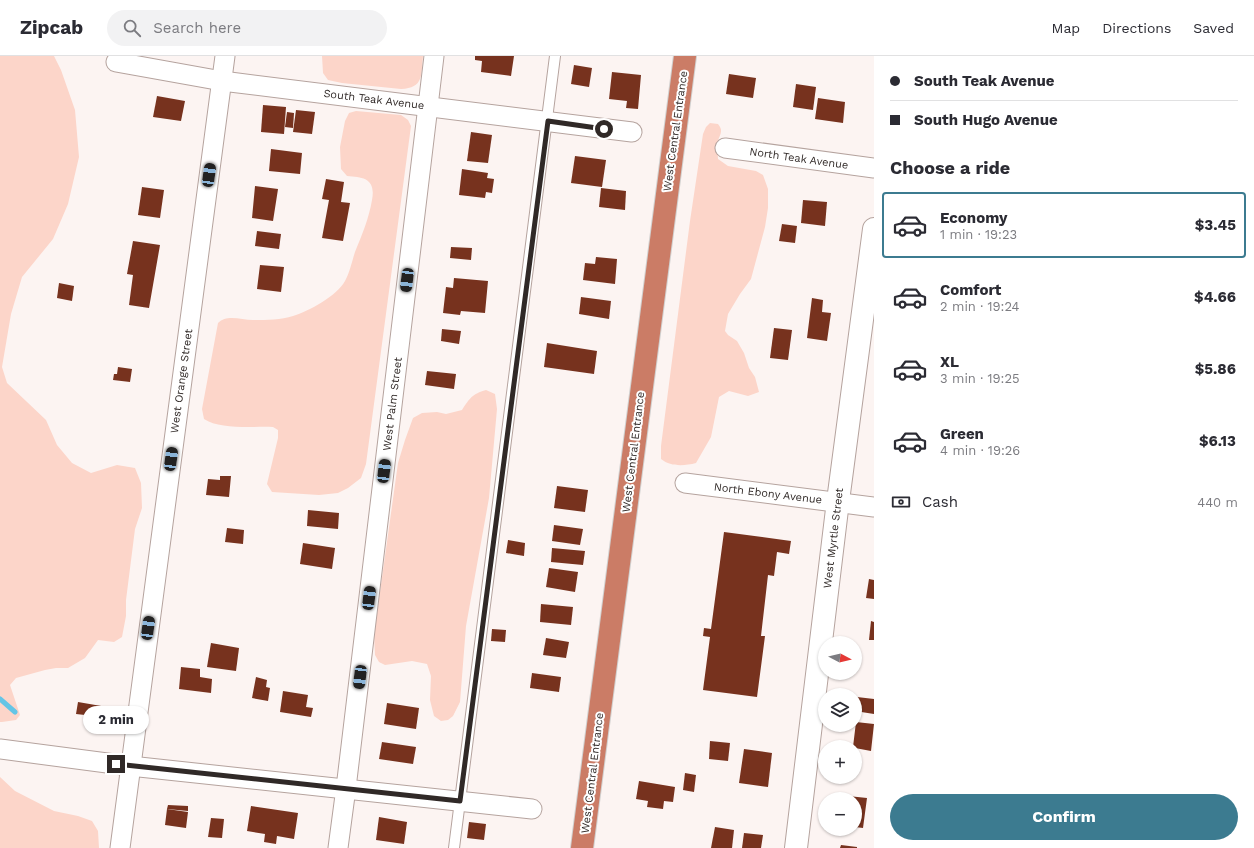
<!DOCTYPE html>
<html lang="en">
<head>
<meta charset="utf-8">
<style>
  :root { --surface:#fff; --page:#f2f2f3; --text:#2b2b33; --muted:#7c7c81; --line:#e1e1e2; --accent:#3c7b90 }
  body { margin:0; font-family:"Work Sans",sans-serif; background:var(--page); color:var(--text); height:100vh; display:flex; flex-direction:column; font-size:15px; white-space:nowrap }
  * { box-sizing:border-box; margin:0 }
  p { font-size:13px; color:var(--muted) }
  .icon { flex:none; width:22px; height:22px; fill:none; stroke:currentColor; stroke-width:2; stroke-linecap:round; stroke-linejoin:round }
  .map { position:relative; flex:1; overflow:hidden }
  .sheet { display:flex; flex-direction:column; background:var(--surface); width:380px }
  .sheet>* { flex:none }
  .guide { display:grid; align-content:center; height:88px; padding:0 16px; background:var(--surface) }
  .needle { width:26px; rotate:97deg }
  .buttons { position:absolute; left:818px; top:580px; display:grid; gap:8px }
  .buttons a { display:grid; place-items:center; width:44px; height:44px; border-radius:50%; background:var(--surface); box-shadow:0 1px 3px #0004; font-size:20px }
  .end { position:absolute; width:18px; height:18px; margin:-9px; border:5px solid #302927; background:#fff; box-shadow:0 0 0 2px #fff }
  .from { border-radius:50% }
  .bubble { position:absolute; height:28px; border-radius:14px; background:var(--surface); box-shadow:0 1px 3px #0004; font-size:13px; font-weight:700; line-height:28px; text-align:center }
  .car { position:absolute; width:12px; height:24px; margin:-12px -6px; border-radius:5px; box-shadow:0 0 3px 1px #0007; background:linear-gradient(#222 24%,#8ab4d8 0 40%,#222 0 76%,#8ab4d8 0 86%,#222 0) }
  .guide b { display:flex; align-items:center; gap:14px; height:38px; font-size:15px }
  .guide b+b { border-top:1px solid var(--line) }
  .guide i { width:10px; height:10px; background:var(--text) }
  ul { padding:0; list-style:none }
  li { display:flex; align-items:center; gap:12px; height:66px; margin:0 8px 6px; padding:0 8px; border:2px solid transparent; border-radius:4px }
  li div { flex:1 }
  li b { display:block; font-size:15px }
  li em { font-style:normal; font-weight:700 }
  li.on { border-color:var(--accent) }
  li>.icon { width:36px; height:36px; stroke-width:1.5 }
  h2 { padding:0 16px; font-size:18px; line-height:48px }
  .pay { display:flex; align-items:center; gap:10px; height:44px; padding:0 16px; font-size:15px }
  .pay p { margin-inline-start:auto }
  .action { display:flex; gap:8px; margin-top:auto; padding:8px 16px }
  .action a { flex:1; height:46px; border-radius:24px; background:var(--accent); color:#fff; font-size:16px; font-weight:700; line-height:46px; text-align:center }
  header { display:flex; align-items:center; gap:24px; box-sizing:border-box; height:56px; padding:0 20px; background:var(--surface); border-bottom:1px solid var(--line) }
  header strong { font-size:19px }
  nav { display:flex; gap:22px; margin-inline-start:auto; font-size:14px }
  .search { width:280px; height:36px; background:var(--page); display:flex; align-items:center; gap:10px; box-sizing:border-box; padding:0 14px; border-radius:22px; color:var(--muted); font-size:15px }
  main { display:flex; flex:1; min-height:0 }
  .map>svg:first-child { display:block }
  .green { fill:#fcd5c9 }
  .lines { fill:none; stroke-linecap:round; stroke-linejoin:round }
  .stream { stroke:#64c5e6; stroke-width:5 }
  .building { fill:#77321e }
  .lane-casing { stroke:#b5a39e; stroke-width:12 }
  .street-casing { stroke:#b5a39e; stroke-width:21 }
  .secondary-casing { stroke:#b5a39e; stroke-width:24 }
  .highway-casing { stroke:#d1d0cf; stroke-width:24 }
  .lane { stroke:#fff; stroke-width:10 }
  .street { stroke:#fff; stroke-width:19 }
  .secondary { stroke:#fff; stroke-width:22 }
  .highway { stroke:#cb7c66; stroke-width:22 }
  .route { stroke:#302927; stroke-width:5 }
  .labels { text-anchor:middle; stroke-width:4; stroke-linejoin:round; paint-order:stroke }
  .street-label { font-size:11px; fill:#302927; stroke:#fff }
</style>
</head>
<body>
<header>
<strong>Zipcab</strong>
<div class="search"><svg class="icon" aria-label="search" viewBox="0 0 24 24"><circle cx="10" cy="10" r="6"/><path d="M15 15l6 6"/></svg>Search here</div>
<nav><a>Map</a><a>Directions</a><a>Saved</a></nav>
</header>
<main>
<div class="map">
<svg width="874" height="792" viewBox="0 0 874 792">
  <rect width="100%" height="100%" fill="#fcf4f2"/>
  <!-- green -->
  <g class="green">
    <path d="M0,0H54L61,14L75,54L79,101L68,148L53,183L22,221L11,258L2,311L7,327L46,364L57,389L72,407L91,417L117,409L135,412L141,427L142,452L135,473L126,544V560L122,581L114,586L98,584L85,602L68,612H56L45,614L16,622L10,629L20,659L16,664L2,666H0Z"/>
    <path d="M322,0H423C421,19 424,32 401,33L342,27L328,24L323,17Z"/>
    <path d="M356,55L401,59L408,64L411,70L366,408L361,422L348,432L338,437L319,439L272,436L267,428L278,382V374L273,371C254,370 220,374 204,363L202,353L218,267C227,258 241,264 253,264C266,264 281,264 293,260C309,255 337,240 345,225C350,216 352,205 355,196C362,179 369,162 372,144C376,123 364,121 347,120L341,113L340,91L345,65L349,57Z"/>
    <path d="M710,67L718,68C725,76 718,80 717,89C717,94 718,98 718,103L728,110L756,115L763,119L768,133V152L765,171L751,223L740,238L728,258L725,275L728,279L737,285L744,297L749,312L755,321L759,336L748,340L729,335L719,341L711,381L696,407C684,410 671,411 661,403V390L690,165L703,78L706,71Z"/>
    <path d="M486,334L495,338L497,353L489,442L466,570L460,646L453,660L448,664L441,665L434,660L430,644L431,620L427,608L412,605L385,609L379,606L375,599L374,579L398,407L405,384L413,362L422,357L437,356L446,358L462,354C470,342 472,338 486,334Z"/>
    <path d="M0,721L15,735L54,755L78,760L92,765L98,775L99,792H0Z"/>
  </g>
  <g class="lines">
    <!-- stream -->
    <path class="stream" d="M0,643L15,656"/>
  </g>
  <!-- building -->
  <g class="building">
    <path d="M475,0H514L511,20L481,16L482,5L475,4Z"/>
    <path d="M574,9L592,12L589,31L571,28Z"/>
    <path d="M612,16L641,19L638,53L626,52L627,45L609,43Z"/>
    <path d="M729,18L756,22L753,42L726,38Z"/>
    <path d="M796,28L816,31L813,54L793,51Z"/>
    <path d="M157,40L185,45L181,65L153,61Z"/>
    <path d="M818,42L845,46L843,67L815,63Z"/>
    <path d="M263,49L286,51L284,78L261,76Z"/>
    <path d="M296,54L315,56L312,78L293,76Z"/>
    <path d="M287,56L294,57L293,72L285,71Z"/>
    <path d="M471,76L492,79L488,107L467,105Z"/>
    <path d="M271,93L302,97L300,118L269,115Z"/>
    <path d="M575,100L606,104L602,131L571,127Z"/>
    <path d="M462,113L488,117L487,122L494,123L492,137L486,136L485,142L459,139Z"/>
    <path d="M326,123L344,126L341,146L350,147L343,185L322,182L329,144L322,143Z"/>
    <path d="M255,130L278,133L273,165L252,162Z"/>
    <path d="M142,131L164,134L160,162L138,159Z"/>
    <path d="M601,132L626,135L625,154L599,151Z"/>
    <path d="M803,144L827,146L825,170L801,167Z"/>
    <path d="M782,168L797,170L795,187L779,185Z"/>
    <path d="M257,175L281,178L279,193L255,190Z"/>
    <path d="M133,185L160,189L149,252L129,249L133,219L127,218Z"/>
    <path d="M451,191L472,192L471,204L450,202Z"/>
    <path d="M596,201L617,203L615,228L583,224L585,207L595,208Z"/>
    <path d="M260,209L284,211L281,236L257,233Z"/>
    <path d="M454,222L488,225L485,257L461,255L460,259L443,257L446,231L453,232Z"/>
    <path d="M59,227L74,230L72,245L57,242Z"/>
    <path d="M581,241L611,245L609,263L579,258Z"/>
    <path d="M812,242L823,244L822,256L831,257L827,285L807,282Z"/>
    <path d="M774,272L792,274L788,304L770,302Z"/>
    <path d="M442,273L461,275L459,288L441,285Z"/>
    <path d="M547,287L597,295L594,318L544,311Z"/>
    <path d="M118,311L132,313L130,326L113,324L114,318H117Z"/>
    <path d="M427,315L456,318L454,333L425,329Z"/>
    <path d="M220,420H231L229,441L206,439L208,423L220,424Z"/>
    <path d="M557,430L588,434L585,456L554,452Z"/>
    <path d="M308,454L339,457L338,473L307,470Z"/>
    <path d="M554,469L583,473L580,489L552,485Z"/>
    <path d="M227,472L244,474L243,488L225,486Z"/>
    <path d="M724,476L791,485L789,498L777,496L774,520L768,519L761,580H765L757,641L703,634L710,581L703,580L704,572L711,573Z"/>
    <path d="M508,484L525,487L524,500L506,497Z"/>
    <path d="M303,487L335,492L332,513L300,508Z"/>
    <path d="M552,492L585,495L583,509L551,506Z"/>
    <path d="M549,512L578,516L575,536L546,531Z"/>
    <path d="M869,523L874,524V543L866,542Z"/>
    <path d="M541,548L573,551L571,569L540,566Z"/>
    <path d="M871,565L874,566V584H869Z"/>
    <path d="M492,573L506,574L505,586L491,585Z"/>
    <path d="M546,582L569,586L566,602L543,599Z"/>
    <path d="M211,587L239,592L236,615L207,611Z"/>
    <path d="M181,611L200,613V621L212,623L211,637L179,633Z"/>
    <path d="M532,617L561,621L559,636L530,632Z"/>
    <path d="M256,621L267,624L266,631L270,632L268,645L252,642Z"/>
    <path d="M283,635L308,639L306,651L313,652L311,661L280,656Z"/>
    <path d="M857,641L874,643V658L855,655Z"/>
    <path d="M78,646L107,651L105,668L84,665L85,659L76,658Z"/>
    <path d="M387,647L419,652L416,673L384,668Z"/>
    <path d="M856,666L874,668L871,695L855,692V691H853Z"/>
    <path d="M710,685L730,687L728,705L709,703Z"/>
    <path d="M382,686L416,691L413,708L379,703Z"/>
    <path d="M744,693L772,697L768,731L739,727Z"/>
    <path d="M685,717L696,719L694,736L683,734Z"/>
    <path d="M639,725L675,731L673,746L664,745L663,753L647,751L648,745L636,743Z"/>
    <path d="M848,740L867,742L863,772L855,771V743H847Z"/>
    <path d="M168,749L188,750V755L167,753Z"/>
    <path d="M251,750L298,757L294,783L277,780L276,788L264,786L265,778L247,775Z"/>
    <path d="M167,753L188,756L186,772L165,769Z"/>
    <path d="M379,761L407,766L404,788L376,784Z"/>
    <path d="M211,762L224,763L222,782L208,781Z"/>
    <path d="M469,766L486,768L484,784L467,782Z"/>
    <path d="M715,771L734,774L732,792H711Z"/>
    <path d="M744,777L763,779L761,792H742Z"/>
    <path d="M841,789L857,791V792H840Z"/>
  </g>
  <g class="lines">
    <!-- lane casing -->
    <g class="lane-casing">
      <path id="lane" d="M454,792L555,0"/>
    </g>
    <!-- street casing -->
    <g class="street-casing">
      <g id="street">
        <path d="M116,6L222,25L632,76"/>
        <path d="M725,92L874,112"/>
        <path d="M685,427L874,451"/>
        <path d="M0,693L130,710L532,753"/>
        <path d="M120,792L225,0"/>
        <path d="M338,792L346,732L434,0"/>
      </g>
    </g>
    <!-- secondary casing -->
    <g class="secondary-casing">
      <path id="secondary" d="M796,792L838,445L874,173"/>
    </g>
    <!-- highway casing -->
    <g class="highway-casing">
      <path id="highway" d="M582,792L685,0"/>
    </g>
    <!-- lane -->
    <use href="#lane" class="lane"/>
    <!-- street -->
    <use href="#street" class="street"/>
    <!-- secondary -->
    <use href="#secondary" class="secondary"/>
    <!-- highway -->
    <use href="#highway" class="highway"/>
  </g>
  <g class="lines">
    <!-- route -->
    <path class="route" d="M116,708L460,745L548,65L604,73"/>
  </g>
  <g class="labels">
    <!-- street labels -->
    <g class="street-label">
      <text transform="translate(374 43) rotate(7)" y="4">South Teak Avenue</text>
      <text transform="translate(675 75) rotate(-82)" y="4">West Central Entrance</text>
      <text transform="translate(799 102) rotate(8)" y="4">North Teak Avenue</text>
      <text transform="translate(181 325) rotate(-82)" y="4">West Orange Street</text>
      <text transform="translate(392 348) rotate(-83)" y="4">West Palm Street</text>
      <text transform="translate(633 396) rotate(-83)" y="4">West Central Entrance</text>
      <text transform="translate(768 437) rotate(7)" y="4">North Ebony Avenue</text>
      <text transform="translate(833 482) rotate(-83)" y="4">West Myrtle Street</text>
      <text transform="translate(592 717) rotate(-83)" y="4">West Central Entrance</text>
    </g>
  </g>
</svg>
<div class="buttons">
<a><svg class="needle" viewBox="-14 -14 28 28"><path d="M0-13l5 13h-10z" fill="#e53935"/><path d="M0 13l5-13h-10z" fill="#7c7c81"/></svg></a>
<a><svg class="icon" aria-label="layers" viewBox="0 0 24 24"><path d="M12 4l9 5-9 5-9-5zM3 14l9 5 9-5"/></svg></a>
<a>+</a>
<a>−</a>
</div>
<i class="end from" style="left:604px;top:73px"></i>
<i class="end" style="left:116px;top:708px"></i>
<div class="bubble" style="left:83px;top:650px;width:66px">2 min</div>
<i class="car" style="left:209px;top:119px;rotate:8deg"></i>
<i class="car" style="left:407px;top:224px;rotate:187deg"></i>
<i class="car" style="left:171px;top:403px;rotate:8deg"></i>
<i class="car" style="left:384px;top:415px;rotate:7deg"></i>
<i class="car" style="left:369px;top:542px;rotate:7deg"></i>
<i class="car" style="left:148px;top:572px;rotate:8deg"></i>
<i class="car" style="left:360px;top:621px;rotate:187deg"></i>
</div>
<section class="sheet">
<div class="guide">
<b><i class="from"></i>South Teak Avenue</b>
<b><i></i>South Hugo Avenue</b>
</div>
<h2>Choose a ride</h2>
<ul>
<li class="on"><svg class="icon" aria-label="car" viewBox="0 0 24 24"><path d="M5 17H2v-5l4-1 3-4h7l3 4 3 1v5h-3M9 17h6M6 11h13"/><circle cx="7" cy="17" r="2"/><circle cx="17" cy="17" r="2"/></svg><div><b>Economy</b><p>1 min · 19:23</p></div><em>$3.45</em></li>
<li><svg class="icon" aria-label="car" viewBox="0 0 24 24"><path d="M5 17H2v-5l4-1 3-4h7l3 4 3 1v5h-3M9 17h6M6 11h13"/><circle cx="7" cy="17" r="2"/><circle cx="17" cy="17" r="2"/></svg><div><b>Comfort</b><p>2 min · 19:24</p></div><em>$4.66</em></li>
<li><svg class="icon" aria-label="car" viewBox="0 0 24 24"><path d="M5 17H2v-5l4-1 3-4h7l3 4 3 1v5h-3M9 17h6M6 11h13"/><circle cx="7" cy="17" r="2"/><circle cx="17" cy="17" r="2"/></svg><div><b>XL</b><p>3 min · 19:25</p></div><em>$5.86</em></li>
<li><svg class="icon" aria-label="car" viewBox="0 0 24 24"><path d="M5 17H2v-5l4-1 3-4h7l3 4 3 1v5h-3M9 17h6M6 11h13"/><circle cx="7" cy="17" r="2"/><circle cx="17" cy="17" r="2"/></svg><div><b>Green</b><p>4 min · 19:26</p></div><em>$6.13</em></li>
</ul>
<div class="pay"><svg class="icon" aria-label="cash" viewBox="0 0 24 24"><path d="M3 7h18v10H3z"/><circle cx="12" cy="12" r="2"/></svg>Cash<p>440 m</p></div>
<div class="action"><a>Confirm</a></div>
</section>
</main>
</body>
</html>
